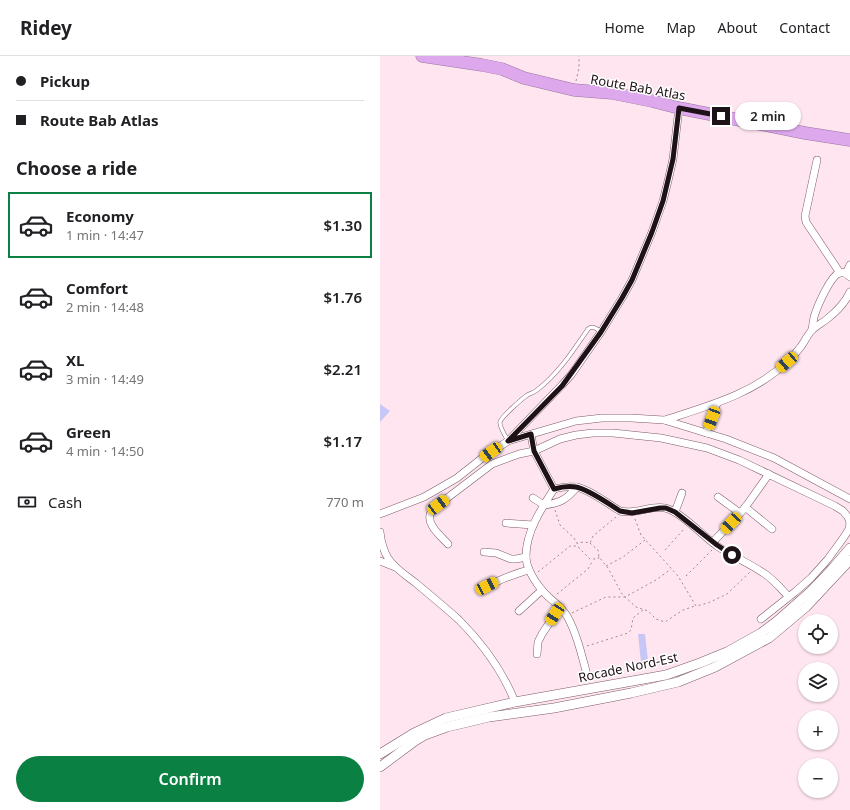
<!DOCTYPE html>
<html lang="en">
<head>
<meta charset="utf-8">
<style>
  :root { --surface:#fff; --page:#f6f6f6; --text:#202124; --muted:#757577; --line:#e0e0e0; --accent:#0b8043 }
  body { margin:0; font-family:"Noto Sans",sans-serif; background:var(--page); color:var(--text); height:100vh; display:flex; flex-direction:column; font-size:15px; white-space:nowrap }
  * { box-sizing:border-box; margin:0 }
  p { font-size:13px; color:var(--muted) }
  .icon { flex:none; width:22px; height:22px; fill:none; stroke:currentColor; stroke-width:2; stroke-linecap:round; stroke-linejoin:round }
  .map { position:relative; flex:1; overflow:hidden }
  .sheet { display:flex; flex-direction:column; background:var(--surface); width:380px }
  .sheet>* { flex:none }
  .top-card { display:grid; align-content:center; height:88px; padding:0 16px; background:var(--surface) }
  .fabs { position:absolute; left:418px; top:558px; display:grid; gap:8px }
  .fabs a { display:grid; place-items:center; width:40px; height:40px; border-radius:50%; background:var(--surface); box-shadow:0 1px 3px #0004; font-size:20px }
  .end { position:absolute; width:18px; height:18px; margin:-9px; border:5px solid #1f1217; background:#fff; box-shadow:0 0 0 2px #fff }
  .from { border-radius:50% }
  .bubble { position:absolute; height:28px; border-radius:14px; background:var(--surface); box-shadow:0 1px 3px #0004; font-size:13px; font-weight:600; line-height:28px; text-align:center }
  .car { position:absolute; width:12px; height:24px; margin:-12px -6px; border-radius:5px; box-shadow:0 0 3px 1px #0007; background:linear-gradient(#f5c518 24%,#345 0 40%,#f5c518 0 76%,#345 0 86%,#f5c518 0) }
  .top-card b { display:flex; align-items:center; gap:14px; height:38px; font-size:15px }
  .top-card b+b { border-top:1px solid var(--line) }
  .top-card i { width:10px; height:10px; background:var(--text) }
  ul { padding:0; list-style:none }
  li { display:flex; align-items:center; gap:12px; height:66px; margin:0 8px 6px; padding:0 8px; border:2px solid transparent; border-radius:0px }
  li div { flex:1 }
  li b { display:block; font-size:15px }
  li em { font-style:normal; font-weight:600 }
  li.active { border-color:var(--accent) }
  li>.icon { width:36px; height:36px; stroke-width:1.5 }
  h2 { padding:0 16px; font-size:18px; line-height:48px }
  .pay { display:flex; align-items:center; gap:10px; height:44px; padding:0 16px; font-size:15px }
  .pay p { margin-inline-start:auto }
  .action { display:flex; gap:8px; margin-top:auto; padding:8px 16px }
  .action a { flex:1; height:46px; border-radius:24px; background:var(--accent); color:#fff; font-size:16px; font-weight:600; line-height:46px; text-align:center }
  header { display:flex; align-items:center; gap:24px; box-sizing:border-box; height:56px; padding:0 20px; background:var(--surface); border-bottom:1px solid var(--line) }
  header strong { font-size:19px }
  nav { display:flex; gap:22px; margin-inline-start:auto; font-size:14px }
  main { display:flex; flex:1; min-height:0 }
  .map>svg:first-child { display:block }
  .water { fill:#c6c6f7 }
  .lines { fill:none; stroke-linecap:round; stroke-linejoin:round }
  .lane-casing { stroke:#7d5a69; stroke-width:4.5 }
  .street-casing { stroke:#7d5a69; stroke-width:8 }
  .secondary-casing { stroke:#7d5a69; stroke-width:10 }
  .highway-casing { stroke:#9a74a1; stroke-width:13 }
  .path { stroke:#9d8a91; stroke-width:1; stroke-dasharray:2 3; stroke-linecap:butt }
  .lane { stroke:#fff; stroke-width:3.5 }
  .street { stroke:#fff; stroke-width:7 }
  .secondary { stroke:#fff; stroke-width:9 }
  .highway { stroke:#dda9ec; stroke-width:12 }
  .route { stroke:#1f1217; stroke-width:5 }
  .labels { text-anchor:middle; stroke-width:3; stroke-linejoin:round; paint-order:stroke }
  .street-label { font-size:13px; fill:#1f1217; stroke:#fff }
</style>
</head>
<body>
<header>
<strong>Ridey</strong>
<nav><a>Home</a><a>Map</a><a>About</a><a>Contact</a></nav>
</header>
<main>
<section class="sheet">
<div class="top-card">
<b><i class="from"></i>Pickup</b>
<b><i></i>Route Bab Atlas</b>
</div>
<h2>Choose a ride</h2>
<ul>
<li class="active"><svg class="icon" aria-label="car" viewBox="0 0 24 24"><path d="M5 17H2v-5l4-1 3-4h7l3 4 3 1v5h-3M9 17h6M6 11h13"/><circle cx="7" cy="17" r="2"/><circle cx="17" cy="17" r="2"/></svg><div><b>Economy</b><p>1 min · 14:47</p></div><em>$1.30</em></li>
<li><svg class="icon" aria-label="car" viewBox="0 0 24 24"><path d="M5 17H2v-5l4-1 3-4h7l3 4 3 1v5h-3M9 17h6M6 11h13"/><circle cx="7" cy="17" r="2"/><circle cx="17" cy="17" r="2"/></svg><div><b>Comfort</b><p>2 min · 14:48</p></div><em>$1.76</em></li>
<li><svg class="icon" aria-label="car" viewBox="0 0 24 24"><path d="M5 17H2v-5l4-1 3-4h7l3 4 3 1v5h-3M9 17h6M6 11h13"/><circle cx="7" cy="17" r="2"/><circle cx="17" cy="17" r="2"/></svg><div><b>XL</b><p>3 min · 14:49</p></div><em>$2.21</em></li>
<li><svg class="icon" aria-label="car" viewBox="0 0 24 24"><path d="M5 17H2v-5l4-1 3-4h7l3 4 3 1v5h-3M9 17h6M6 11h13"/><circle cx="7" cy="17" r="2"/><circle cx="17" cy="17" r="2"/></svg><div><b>Green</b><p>4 min · 14:50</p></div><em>$1.17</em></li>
</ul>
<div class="pay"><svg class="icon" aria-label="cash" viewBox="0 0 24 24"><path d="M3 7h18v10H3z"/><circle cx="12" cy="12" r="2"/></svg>Cash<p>770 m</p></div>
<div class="action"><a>Confirm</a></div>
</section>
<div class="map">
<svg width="470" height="754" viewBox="0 0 470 754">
  <rect width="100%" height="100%" fill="#fee5ef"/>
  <!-- water -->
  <g class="water">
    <path d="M0,348L10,355L0,366Z"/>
    <path d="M258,578H265L268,605L261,606Z"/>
  </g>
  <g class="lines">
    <!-- lane casing -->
    <g class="lane-casing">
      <path id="lane" d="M128,385C126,381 119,370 120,366C121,361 142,343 146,340C150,337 154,337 157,334C178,318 193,295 208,273C213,269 217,273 221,276"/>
    </g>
    <!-- street casing -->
    <g class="street-casing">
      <g id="street">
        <path d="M437,104L425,160L426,166L460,217"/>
        <path d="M466,217L470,209"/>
        <path d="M432,274C433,269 433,263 435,258C438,249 450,221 459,217C463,215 467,218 470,221"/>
        <path d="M285,364C328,350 374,338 408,305C412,301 418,295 422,289C425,285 428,278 432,274C436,270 442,267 447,263C456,256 465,247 470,236"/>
        <path d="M326,377L337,347"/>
        <path d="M128,385L196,365L222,362H251L284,364L346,383L394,402L470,443"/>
        <path d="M174,433C161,453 146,476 146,500C146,512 154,524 161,533C169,543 180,549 187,560C196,576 201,596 206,615"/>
        <path d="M338,441L360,457"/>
        <path d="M153,442L164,449C180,447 186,444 197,431"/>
        <path d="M365,451L392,473"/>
        <path d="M295,456L302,437"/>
        <path d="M0,458L44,441L58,433L77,422L101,403L128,385L182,329L191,319L221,276L242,242L252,224L272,176L283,145L288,125L293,103L299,52"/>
        <path d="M126,467L153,469"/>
        <path d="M0,476C1,485 3,494 8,502C15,513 27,520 37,528C51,540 66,552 79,564C102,587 123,616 135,646"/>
        <path d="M333,486L364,453L389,418"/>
        <path d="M68,488C61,480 45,468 51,456C53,453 56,451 58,449L112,408L139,398L154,395L151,379"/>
        <path d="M104,496L116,497L131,503H136L146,501"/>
        <path d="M0,505L15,511"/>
        <path d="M107,530C123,523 132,518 149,514"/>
        <path d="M139,555L162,534"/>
        <path d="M381,563L415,536L431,522L448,503L464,481L469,473L470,467L468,461L463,455L455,450L359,404L327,392L281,382L233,377H213L196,379L180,383L154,395L174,433C181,431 188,430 196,431C209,433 228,448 240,455C256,459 270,449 285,452C300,455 323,480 337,490C352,500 369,507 385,518C394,524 401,533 409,541"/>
        <path d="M157,598L158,586L162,578L180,551"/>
      </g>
    </g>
    <!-- secondary casing -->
    <g class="secondary-casing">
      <g id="secondary">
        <path d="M0,698L34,677L66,662L135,646L286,619L320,607L347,596L381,577L397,565L431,535L452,513L470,492"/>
        <path d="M0,711L35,685L45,679L67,671L109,661L174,652L251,637L298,626L335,611L389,582L426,551L470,504"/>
      </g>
    </g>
    <!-- highway casing -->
    <g class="highway-casing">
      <path id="highway" d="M42,0L102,9L122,13L144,22L194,34L232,37L272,45L299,52L425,77L470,84"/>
    </g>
    <!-- path -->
    <g class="path">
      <path d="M196,25L199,12V0"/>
      <path d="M175,454L180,469L194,482L197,487"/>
      <path d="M255,463L261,479L298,520L316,550L328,547L347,538L370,516"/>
      <path d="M210,487L218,494L219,501L228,512L242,538L256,551L268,555L276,563L285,566L303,554L315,550"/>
      <path d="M285,494L305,472"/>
      <path d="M219,501L218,503H210L199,492L197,487L204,486L210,487L213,480L236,461"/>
      <path d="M226,510L243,501L265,484"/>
      <path d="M158,516L190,490H197"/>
      <path d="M306,520L332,494"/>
      <path d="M177,538L208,513L213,504"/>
      <path d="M192,557L226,541H245L276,524L291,513"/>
      <path d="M207,590L248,577L251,574L253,562L263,554"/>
    </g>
    <!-- lane -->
    <use href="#lane" class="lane"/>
    <!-- street -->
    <use href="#street" class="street"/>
    <!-- secondary -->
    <use href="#secondary" class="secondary"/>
    <!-- highway -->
    <use href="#highway" class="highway"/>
  </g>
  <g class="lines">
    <!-- route -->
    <path class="route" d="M341,60L299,52L293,103L283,145L272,176L252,224L242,242L221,276L190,319L182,330L128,385L151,378L154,395L174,433C181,431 189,430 196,431C208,433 229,448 240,455L252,457L280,452H286L295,456L337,489L352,499"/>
  </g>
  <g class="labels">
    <!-- street labels -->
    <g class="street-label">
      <text transform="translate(258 31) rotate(10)" y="5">Route Bab Atlas</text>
      <text transform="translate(248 611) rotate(-12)" y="5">Rocade Nord-Est</text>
    </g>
  </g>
</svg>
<div class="fabs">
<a><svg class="icon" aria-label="locate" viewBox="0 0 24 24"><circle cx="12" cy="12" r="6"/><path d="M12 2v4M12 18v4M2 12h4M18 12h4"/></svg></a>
<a><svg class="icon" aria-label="layers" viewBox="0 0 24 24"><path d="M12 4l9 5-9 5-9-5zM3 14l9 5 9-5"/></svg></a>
<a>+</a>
<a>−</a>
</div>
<i class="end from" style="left:352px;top:499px"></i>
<i class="end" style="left:341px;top:60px"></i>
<div class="bubble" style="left:355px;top:46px;width:66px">2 min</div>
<i class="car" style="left:407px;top:306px;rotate:229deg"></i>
<i class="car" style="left:332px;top:362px;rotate:200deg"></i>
<i class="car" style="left:111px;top:396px;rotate:235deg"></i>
<i class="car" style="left:58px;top:449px;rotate:53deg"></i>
<i class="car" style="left:351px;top:467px;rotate:223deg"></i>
<i class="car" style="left:107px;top:530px;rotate:63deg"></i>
<i class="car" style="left:175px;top:558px;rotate:213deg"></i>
</div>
</main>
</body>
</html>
